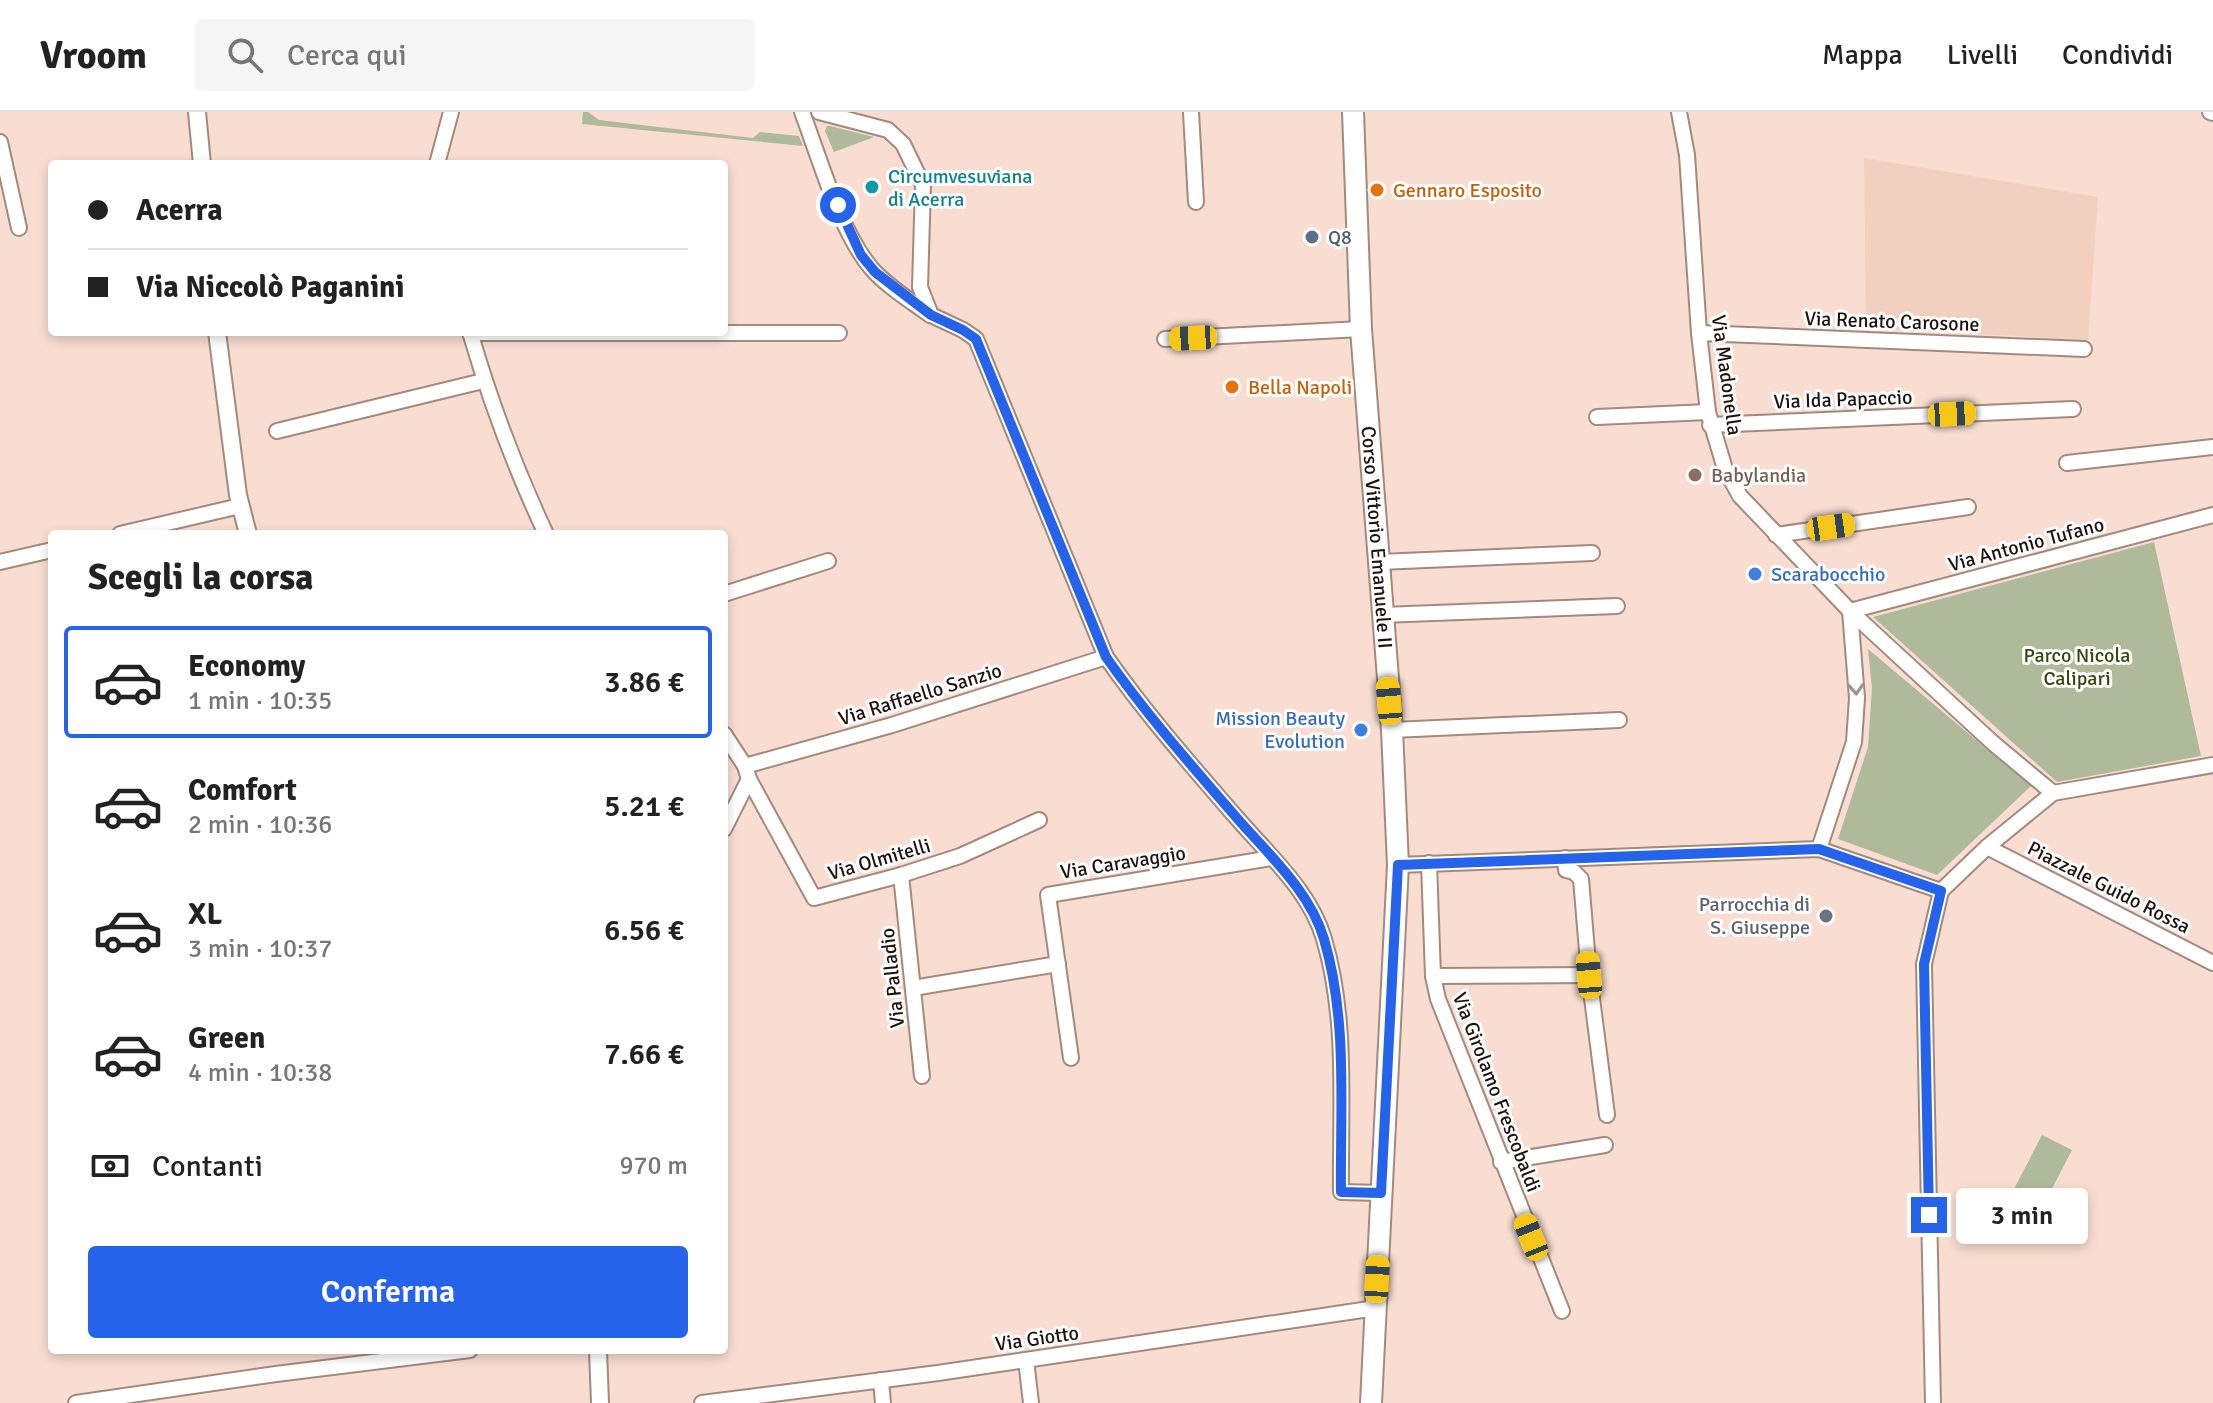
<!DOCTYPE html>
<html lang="it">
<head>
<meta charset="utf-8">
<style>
  :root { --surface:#fff; --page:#f6f6f6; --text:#222; --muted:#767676; --line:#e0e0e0; --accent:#2563eb }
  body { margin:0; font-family:Signika,sans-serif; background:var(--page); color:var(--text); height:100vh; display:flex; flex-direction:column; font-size:30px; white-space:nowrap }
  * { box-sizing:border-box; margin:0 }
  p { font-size:26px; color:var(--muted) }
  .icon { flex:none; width:44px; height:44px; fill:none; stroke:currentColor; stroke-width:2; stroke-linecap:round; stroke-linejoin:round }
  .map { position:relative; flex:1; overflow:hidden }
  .panel { position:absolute; left:48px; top:418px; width:680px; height:824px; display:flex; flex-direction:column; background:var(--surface); border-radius:8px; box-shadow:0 4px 12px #0003 }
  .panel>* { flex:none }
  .guide { position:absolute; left:48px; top:48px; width:680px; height:176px; border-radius:8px; box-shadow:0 4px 12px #0003; display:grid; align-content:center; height:176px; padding:0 40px; background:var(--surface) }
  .end { position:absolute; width:36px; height:36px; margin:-18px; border:10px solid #2563eb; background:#fff; box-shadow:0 0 0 4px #fff }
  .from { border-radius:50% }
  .bubble { position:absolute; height:56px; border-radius:8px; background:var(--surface); box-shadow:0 4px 12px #0003; font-size:26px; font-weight:600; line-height:56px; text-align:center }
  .car { position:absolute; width:24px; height:48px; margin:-24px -12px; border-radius:10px; box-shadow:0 0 6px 2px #0007; background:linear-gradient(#f5c518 24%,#345 0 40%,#f5c518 0 76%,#345 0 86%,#f5c518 0) }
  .guide b { display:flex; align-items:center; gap:28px; height:76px; font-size:30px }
  .guide b+b { border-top:2px solid var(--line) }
  .guide i { width:20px; height:20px; background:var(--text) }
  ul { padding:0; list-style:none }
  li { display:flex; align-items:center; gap:24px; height:112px; margin:0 16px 12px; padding:0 24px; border:4px solid transparent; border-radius:8px }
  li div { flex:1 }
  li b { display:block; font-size:30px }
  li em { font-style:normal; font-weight:600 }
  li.current { border-color:var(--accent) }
  li>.icon { width:72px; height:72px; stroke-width:1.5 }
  h2 { padding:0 40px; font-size:36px; line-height:96px }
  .pay { display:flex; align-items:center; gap:20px; height:88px; padding:0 40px; font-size:30px }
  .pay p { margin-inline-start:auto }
  .cta { display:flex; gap:16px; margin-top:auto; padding:16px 40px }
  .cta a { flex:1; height:92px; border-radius:8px; background:var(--accent); color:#fff; font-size:32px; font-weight:600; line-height:92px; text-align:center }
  header { display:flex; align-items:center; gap:48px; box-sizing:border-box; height:112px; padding:0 40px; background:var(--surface); border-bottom:2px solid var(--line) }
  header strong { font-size:38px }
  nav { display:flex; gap:44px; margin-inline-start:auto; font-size:28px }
  .search { width:560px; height:72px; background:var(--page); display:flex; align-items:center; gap:20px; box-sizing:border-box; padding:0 28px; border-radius:8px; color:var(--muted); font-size:30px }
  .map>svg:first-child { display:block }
  .built { fill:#f2d0bf }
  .green { fill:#afba9b }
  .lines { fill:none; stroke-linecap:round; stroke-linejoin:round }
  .minor-casing { stroke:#a38a7e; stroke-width:18 }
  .tertiary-casing { stroke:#a38a7e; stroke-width:20 }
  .secondary-casing { stroke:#a38a7e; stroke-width:24 }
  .minor { stroke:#fff; stroke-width:14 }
  .tertiary { stroke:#fff; stroke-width:16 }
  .secondary { stroke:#fff; stroke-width:20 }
  .oneway { stroke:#999593 }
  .route { stroke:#2563eb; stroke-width:10 }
  .culture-dot { fill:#0f9aa8; stroke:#fff; stroke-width:3 }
  .food-dot { fill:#e8710a; stroke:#fff; stroke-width:3 }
  .service-dot { fill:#5c6f8a; stroke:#fff; stroke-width:3 }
  .education-dot { fill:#8d6e63; stroke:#fff; stroke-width:3 }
  .shop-dot { fill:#3f7fe0; stroke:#fff; stroke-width:3 }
  .worship-dot { fill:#6b7280; stroke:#fff; stroke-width:3 }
  .labels { text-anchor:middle; stroke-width:6; stroke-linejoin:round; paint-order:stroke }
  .culture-label { font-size:20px; fill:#0d838f; stroke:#fff; text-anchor:start }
  .food-label { font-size:20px; fill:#c56008; stroke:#fff; text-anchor:start }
  .service-label { font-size:20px; fill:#4e5e75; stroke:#fff; text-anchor:start }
  .street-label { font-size:20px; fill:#1c130f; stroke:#fff }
  .education-label { font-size:20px; fill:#785e54; stroke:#fff; text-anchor:start }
  .shop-label { font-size:20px; fill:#366cbe; stroke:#fff; text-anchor:start }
  .park-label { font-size:20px; fill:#36470a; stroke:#fff }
  .worship-label { font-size:20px; fill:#5b616d; stroke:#fff; text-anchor:end }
</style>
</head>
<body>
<header>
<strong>Vroom</strong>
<div class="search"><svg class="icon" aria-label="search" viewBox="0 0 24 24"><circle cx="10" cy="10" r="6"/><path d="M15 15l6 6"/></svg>Cerca qui</div>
<nav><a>Mappa</a><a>Livelli</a><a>Condividi</a></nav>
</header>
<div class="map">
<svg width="2213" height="1291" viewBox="0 0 2213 1291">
  <rect width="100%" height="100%" fill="#f8ddd0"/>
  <!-- built -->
  <path class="built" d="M1864,46L2098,85L2088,228L1866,216Z"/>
  <!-- green -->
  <g class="green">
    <path d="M583,0H588L599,8L753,26L760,20L799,24L803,34L582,12Z"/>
    <path d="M827,14H830L874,25L834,40L825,19Z"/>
    <path d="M2154,430L2201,644L2057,670L1873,505Z"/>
    <path d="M1868,537L2031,674L1937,763L1838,727L1868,635L1872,576Z"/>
    <path d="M2042,1023L2072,1038L2043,1094L2013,1079Z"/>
  </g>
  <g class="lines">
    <!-- minor casing -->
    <g class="minor-casing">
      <g id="minor">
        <path d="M802,0C820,47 840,120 872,157C888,175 911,189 930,203"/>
        <path d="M819,0L888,18L903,32L923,73L920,175L931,203L963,218L976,227L1106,545C1146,602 1191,653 1236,705C1268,742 1310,779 1324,827C1348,908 1340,997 1341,1080L1381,1081"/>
        <path d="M1191,0L1196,90"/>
        <path d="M1679,0L1687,43L1699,221L1708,300L1725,357L1740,384L1850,499L1993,631L2053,681"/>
        <path d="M2210,0L2213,1"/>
        <path d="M0,30L19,116"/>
        <path d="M437,52L451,0"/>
        <path d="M470,220C491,292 514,354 546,422"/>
        <path d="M470,221H839"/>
        <path d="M1699,221L2084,237"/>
        <path d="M1165,227L1361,217"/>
        <path d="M1597,305L1708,300"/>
        <path d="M1710,313L2073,297"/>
        <path d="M277,319L483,269"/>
        <path d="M2067,351L2213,335"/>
        <path d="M120,422L240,394"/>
        <path d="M1776,423L1968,395"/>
        <path d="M0,450L52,438"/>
        <path d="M1379,450L1592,441"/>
        <path d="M724,482L828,449"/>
        <path d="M1850,499L2213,403"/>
        <path d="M1382,503L1617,494"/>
        <path d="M1392,618L1619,608"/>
        <path d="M724,622L745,654L749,667L814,786L901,763L960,744L1039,708"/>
        <path d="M745,654L892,613L1106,545"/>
        <path d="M724,717L749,667"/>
        <path d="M1987,735L2213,851"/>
        <path d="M1819,737L1854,630L1857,586L1850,499"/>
        <path d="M1565,746L1566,758L1574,760L1581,767L1589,863L1607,1003"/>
        <path d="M1429,751L1433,864L1438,887L1562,1199"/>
        <path d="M1398,753L1819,737L1941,779"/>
        <path d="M901,763L922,964"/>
        <path d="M1941,779L1987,735L2053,681L2213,653"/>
        <path d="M1433,864L1589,863"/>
        <path d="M913,876L1058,852"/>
        <path d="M1071,946L1048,783L1272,746"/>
        <path d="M1501,1050L1605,1033"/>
        <path d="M1026,1248L1031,1291"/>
        <path d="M881,1268L883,1291"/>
        <path d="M76,1291L276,1262L470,1238"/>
        <path d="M702,1291L938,1261L1376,1196"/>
        <path d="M1933,1291L1924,852L1941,779"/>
      </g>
    </g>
    <!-- tertiary casing -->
    <g class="tertiary-casing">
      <g id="tertiary">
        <path d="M197,0L202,52"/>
        <path d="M217,220L238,383L248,422"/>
        <path d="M598,1238L600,1291"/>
      </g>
    </g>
    <!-- secondary casing -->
    <g class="secondary-casing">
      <g id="secondary">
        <path id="s1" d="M1353,0L1361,217L1392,618L1398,753L1371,1291"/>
      </g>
    </g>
    <!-- minor -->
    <use href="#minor" class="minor"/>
    <!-- tertiary -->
    <use href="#tertiary" class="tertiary"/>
    <!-- secondary -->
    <use href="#secondary" class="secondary"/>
  </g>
  <!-- one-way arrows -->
  <defs><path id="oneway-chevron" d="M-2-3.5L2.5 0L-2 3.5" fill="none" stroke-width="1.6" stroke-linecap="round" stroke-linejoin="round" transform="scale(2)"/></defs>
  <use class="oneway" href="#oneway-chevron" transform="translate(1856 577) rotate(87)"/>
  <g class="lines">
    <!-- route -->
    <path class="route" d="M838,93L861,143L875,160L931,203L963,218L976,227L1106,545C1146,602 1191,653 1236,705C1268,742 1310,779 1324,827C1348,908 1340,997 1341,1080L1381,1081L1398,753L1819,737L1941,779L1924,852L1929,1103"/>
  </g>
  <!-- markers -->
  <circle class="culture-dot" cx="872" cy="75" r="8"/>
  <g class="food-dot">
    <circle cx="1377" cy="78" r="8"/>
    <circle cx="1232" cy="275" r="8"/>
  </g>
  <circle class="service-dot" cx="1312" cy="125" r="8"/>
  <circle class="education-dot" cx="1695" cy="363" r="8"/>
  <g class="shop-dot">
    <circle cx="1755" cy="462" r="8"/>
    <circle cx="1361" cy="618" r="8"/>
  </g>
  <circle class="worship-dot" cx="1826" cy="804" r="8"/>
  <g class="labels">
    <!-- culture labels -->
    <g class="culture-label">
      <text x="888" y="71">Circumvesuviana<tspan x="888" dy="23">di Acerra</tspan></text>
    </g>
    <!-- food labels -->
    <g class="food-label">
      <text x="1393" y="85">Gennaro Esposito</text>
      <text x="1248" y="282">Bella Napoli</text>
    </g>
    <!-- service labels -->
    <g class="service-label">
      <text x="1328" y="132">Q8</text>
    </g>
    <!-- street labels -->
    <g class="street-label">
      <text transform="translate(1892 209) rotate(2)" y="7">Via Renato Carosone</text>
      <text transform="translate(1727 263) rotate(82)" y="7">Via Madonella</text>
      <text transform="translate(1843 287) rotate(-2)" y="7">Via Ida Papaccio</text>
      <text dy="7" stroke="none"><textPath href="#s1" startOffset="426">Corso Vittorio Emanuele II</textPath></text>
      <text transform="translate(2026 432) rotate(-15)" y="7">Via Antonio Tufano</text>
      <text transform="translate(920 582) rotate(-17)" y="7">Via Raffaello Sanzio</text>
      <text transform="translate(879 747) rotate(-16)" y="7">Via Olmitelli</text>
      <text transform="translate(1123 750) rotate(-9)" y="7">Via Caravaggio</text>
      <text transform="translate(2109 775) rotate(27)" y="7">Piazzale Guido Rossa</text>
      <text transform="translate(892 866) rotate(-96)" y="7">Via Palladio</text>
      <text transform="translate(1497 980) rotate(69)" y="7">Via Girolamo Frescobaldi</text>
      <text transform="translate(1037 1226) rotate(-8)" y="7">Via Giotto</text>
    </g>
    <!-- education labels -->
    <g class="education-label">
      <text x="1711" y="370">Babylandia</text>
    </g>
    <!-- shop labels -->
    <g class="shop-label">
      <text x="1771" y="469">Scarabocchio</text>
      <text x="1345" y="613" text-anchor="end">Mission Beauty<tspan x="1345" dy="23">Evolution</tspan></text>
    </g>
    <!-- park labels -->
    <g class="park-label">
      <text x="2077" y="550">Parco Nicola<tspan x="2077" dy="23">Calipari</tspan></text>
    </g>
    <!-- worship labels -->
    <g class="worship-label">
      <text x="1810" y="799">Parrocchia di<tspan x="1810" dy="23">S. Giuseppe</tspan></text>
    </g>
  </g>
</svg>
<i class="end from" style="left:838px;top:93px"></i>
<i class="end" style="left:1929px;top:1103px"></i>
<div class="bubble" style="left:1956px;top:1076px;width:132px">3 min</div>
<i class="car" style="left:1193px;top:226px;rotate:267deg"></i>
<i class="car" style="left:1952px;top:302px;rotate:87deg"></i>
<i class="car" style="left:1831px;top:415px;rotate:82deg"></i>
<i class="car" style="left:1389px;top:589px;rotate:355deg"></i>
<i class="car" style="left:1589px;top:863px;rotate:355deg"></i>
<i class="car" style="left:1531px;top:1125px;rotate:338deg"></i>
<i class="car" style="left:1377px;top:1167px;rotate:3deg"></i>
<div class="guide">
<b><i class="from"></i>Acerra</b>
<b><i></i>Via Niccolò Paganini</b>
</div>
<section class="panel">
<h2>Scegli la corsa</h2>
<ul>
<li class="current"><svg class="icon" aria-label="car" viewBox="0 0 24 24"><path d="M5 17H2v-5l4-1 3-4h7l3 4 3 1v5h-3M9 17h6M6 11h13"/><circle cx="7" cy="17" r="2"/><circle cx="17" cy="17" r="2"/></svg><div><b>Economy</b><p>1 min · 10:35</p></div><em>3.86 €</em></li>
<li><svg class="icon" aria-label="car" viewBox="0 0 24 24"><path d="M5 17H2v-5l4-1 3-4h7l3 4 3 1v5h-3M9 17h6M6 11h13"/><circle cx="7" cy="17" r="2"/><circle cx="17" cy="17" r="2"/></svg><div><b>Comfort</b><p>2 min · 10:36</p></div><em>5.21 €</em></li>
<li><svg class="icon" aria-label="car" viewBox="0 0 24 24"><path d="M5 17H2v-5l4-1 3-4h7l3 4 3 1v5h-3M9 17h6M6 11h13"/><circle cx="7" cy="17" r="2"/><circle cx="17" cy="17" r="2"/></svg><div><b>XL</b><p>3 min · 10:37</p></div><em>6.56 €</em></li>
<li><svg class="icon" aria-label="car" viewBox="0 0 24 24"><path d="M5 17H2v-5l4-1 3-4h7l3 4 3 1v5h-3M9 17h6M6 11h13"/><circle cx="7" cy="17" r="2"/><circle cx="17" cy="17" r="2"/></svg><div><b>Green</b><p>4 min · 10:38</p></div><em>7.66 €</em></li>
</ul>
<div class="pay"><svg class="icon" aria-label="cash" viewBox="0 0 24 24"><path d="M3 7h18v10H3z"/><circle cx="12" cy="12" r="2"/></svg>Contanti<p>970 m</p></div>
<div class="cta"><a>Conferma</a></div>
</section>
</div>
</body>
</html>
